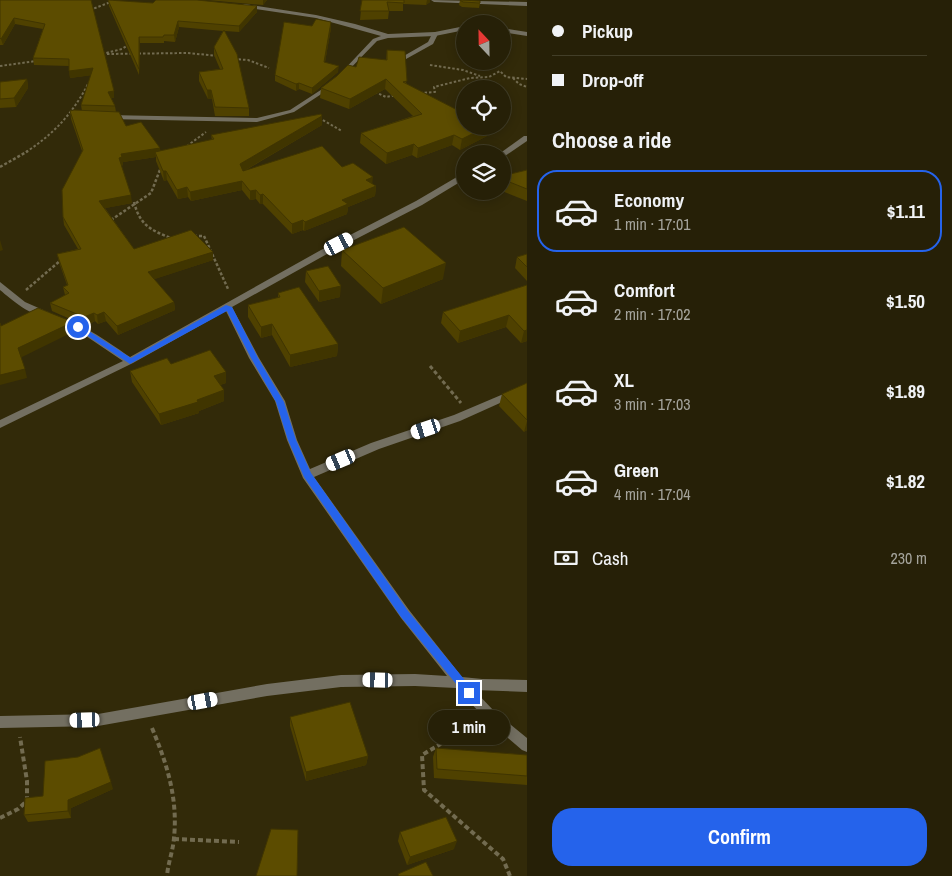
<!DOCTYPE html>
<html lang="en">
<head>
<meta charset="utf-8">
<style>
  :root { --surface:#262007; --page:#322d15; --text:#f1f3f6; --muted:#a4a39b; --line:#423e28; --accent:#2563eb }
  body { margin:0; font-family:"Archivo Narrow",sans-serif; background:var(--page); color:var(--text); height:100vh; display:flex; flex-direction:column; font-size:19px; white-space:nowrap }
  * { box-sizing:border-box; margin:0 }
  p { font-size:16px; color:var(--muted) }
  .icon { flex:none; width:28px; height:28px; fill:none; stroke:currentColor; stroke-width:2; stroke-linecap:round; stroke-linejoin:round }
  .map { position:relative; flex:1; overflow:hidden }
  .side { display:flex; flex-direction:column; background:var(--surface); width:425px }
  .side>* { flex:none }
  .banner { display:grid; align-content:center; height:110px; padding:0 25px; background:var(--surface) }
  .needle { width:32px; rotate:338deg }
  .fabs { position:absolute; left:456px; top:15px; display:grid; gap:10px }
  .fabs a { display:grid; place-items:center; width:55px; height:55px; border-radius:50%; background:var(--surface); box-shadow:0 2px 12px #0003,0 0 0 1px var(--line); font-size:25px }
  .end { position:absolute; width:22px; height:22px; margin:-11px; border:6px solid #2563eb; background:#fff; box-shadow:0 0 0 2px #fff }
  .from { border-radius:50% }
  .bubble { position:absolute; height:35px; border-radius:18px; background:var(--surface); box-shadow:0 2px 12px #0003,0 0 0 1px var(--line); font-size:16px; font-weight:800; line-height:35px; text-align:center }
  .car { position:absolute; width:15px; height:30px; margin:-15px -8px; border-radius:6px; box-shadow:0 0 4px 1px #0007; background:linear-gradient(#fff 24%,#345 0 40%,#fff 0 76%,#345 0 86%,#fff 0) }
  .banner b { display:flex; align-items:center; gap:18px; height:48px; font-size:19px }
  .banner b+b { border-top:1px solid var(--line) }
  .banner i { width:12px; height:12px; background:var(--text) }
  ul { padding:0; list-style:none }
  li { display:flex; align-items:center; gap:15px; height:82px; margin:0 10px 8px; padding:0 15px; border:2px solid transparent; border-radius:20px }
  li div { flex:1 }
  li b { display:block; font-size:19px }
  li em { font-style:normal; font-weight:800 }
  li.on { border-color:var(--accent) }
  li>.icon { width:45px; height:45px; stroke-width:1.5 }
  h2 { padding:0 25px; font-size:22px; line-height:60px }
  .pay { display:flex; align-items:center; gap:12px; height:55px; padding:0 25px; font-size:19px }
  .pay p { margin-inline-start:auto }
  .primary-button { display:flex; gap:10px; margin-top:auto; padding:10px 25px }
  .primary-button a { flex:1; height:58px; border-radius:20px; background:var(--accent); color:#fff; font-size:20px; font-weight:800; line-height:58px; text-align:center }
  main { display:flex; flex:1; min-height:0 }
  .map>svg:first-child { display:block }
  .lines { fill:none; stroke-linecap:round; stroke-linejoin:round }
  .path-far3 { stroke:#726b50; stroke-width:2; stroke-dasharray:2.5 2; stroke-linecap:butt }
  .path-far2 { stroke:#726b50; stroke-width:2.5; stroke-dasharray:3 2; stroke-linecap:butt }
  .path-far1 { stroke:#726b50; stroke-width:3; stroke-dasharray:4 2.5; stroke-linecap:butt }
  .path { stroke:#726b50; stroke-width:4; stroke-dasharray:5 3; stroke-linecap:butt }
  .service { fill:#736f61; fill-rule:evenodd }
  .minor { fill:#736f61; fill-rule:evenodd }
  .wall { fill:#4f4100 }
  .shaded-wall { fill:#403500 }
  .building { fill:#5c4c00; stroke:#403500 }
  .route { fill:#2563eb }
</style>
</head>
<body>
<main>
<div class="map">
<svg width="527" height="876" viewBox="0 0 527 876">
  <rect width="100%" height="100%" fill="#322a09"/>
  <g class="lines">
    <!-- path-far3 -->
    <g class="path-far3">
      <path d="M90,10L116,0"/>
      <path d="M102,54L122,49L128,45"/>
      <path d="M107,54L187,53L219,56"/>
      <path d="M234,59L248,60L269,68"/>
      <path d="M430,65L463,70L480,76"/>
      <path d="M0,66L36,61"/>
      <path d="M513,78L519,84L527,87"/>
      <path d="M375,92L386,97L397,95"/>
      <path d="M420,93L435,92L434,87L470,78L489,77L500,71L506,77L527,79"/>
      <path d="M319,118L342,131"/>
      <path d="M187,146L206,132"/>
      <path d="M26,152C54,134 74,112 89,82"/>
    </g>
    <!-- path-far2 -->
    <g class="path-far2">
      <path d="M0,167L28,151"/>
      <path d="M134,202C140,226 151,230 173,239"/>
      <path d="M111,220L151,193L161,167"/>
      <path d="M194,236H204L228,289"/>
      <path d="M26,290L61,260"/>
    </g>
    <!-- path-far1 -->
    <path class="path-far1" d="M430,366L461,403"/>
    <!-- path -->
    <g class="path">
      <path d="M476,723L422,755L424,790L503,859L510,876"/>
      <path d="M152,728C167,764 178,798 174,838C173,851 168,863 167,876"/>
      <path d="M0,818L18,809L27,801V781L20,737"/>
      <path d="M174,839L239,842"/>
    </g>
    <!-- service -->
    <path class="service" d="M435,32L438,34L433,44L406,59H402V57L428,42L432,34Z"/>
    <!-- minor -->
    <g class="minor">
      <path d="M431,0L527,2V6L434,2Z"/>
      <path d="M244,4L316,15L355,24L388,34L435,32L465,26V30L435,36L388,38L377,41L342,77L340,76V74L373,39L381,36L316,18L242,7L241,6Z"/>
      <path d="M502,28L527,32V36L502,32Z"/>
      <path d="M330,84L333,86L332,87L294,112L257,122L108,119L105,117L108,115L257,118L290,110Z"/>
      <path d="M524,136H527V141L505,156L499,154Z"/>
      <path d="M462,174H465V179L422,205L327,254L232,307L259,358L285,401L297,440L310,469L371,443L454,415L527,384V391L460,421L379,449L314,477L409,610L462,677L482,679L527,680V692L474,690L494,711L527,738V752L522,750L486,719L456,688L415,686L341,687L267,696L98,726L0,728V716L98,714L267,684L341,675L415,674L447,676L401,618L303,478L287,440L275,401L249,358L226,311L133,363L0,428V420L123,361L83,334L60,323L59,321L60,319C74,317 117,348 130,357L321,250L416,201Z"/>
      <path d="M0,282L25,302L50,313L51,315L50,317C34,319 12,300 0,290Z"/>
    </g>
  </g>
  <!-- wall -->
  <g class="wall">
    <path d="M0,0H91L114,91V98H111L115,106L116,112L126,126L160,151L212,140L211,135L322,125L246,170L342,167L376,186L375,196L348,207L347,214L304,231L303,230L292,234L263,204H260L256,199L250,200L242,190L191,201L188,197L178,199L167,180L164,181L156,161V157L123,162V165L121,166L132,203L105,208L134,249L213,260L154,279L174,302L175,310L118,335L106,321L98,324L95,321L86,326L52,311L50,303L65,295L63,287L67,285L59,262L57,254L78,249L64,225L63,217L82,151L71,119L70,111H82L81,105L91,75L70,78L69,66L34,65L33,58L43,29L15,24L3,45H0Z"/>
    <path d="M108,0L257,12L239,32L225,31L249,108V116H215L212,99H208L199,81V72L220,69L214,55V47L223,31L179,27L175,42L164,41V43H140L139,75L109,6Z"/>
    <path d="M207,0H267L263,5Z"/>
    <path d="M362,0H430V2L426,5L403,4V11H389L388,19L360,20Z"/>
    <path d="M460,0L480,3L479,8L462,7L459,5Z"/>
    <path d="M331,28L325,62L338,72L312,94L299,89L296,91L275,81V75Z"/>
    <path d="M387,50L407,84L487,136L460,150L452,145L417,158L412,155L386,164L360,143L361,133L413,116L385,89L349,109L320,98L321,88L386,60Z"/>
    <path d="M27,79L28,88L16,107L0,108V82Z"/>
    <path d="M527,170V201L502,191V176Z"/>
    <path d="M342,250L443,279L381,304L341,266Z"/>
    <path d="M527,254V281L515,268L517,257Z"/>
    <path d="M306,271L340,297L319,302L305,282Z"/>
    <path d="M527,285V341L521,343L506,327L458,343L441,323L443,312Z"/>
    <path d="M278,293L338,344L337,356L290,367L272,335L261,338L248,317V305L278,298Z"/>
    <path d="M171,364L226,383L220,385L224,390V401L199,411V413L161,425L132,382L130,371Z"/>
    <path d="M527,383V430L524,432L499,406L502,394Z"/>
    <path d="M290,717L368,756L366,765L306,781L290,726Z"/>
    <path d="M436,748L527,755V785L434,778L433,757Z"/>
    <path d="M113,789L71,808V818L28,822L24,815L43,796Z"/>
    <path d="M400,832L454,849L407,865L398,841Z"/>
  </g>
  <!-- shaded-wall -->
  <g class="shaded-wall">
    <path d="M263,0H267L263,5Z"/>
    <path d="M427,0H430V2L426,5Z"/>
    <path d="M257,6V12L239,32V26Z"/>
    <path d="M14,18L15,24L3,45L1,39Z"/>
    <path d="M178,21L179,27L175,42L174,35Z"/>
    <path d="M331,22V28L324,68V62Z"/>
    <path d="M139,37L140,43L139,75Z"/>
    <path d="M339,66L338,72L312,94V88Z"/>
    <path d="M93,68L94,75L70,78L69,71Z"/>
    <path d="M27,79L28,88L16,107L14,98Z"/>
    <path d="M386,79L385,89L349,109L350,99Z"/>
    <path d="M299,83V89L296,91V84Z"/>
    <path d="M207,90H211L212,99H208Z"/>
    <path d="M114,91V98H109L108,92Z"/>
    <path d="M322,116V125L240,173V164Z"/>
    <path d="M489,126L487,136L460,150L462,139Z"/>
    <path d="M454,135L452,145L417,158L418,148Z"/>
    <path d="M414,144L412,155L386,164L387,153Z"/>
    <path d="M160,148L161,156L155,152L156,157L123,162V165L120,166L119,158L121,154Z"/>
    <path d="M163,171H166L167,180L164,181Z"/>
    <path d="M373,177L372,186L366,180Z"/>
    <path d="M242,181V190L191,201L190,192Z"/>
    <path d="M376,186L375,196L348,207L347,214L304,231L305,222L342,200Z"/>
    <path d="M187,187L188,197L178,199L177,190Z"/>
    <path d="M256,190V199L250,200V191Z"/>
    <path d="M263,194V204H260V195Z"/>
    <path d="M131,195L132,203L101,209L99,201Z"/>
    <path d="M303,220V230L292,234V224Z"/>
    <path d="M0,240L3,250L0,251Z"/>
    <path d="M213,252V260L149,281L148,272Z"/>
    <path d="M446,263L443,279L381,304L383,288Z"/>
    <path d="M341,286L340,297L319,302V291Z"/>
    <path d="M174,302L175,310L118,335L117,326Z"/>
    <path d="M104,312L106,321L98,324L97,315Z"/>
    <path d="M94,313L95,321L86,326L84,317Z"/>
    <path d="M509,315L506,327L458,343L460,331Z"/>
    <path d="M73,322L75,331L20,358L18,348Z"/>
    <path d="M272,324V335L261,338V327Z"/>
    <path d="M527,330V341L521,343L524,331Z"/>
    <path d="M338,344L337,356L290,367V355Z"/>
    <path d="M25,369L27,378L0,385V375Z"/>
    <path d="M226,372V383L214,387V376Z"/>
    <path d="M224,390V401L199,411V413L161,425L159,414Z"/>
    <path d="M527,421V430L524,432Z"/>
    <path d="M368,756L366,765L306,781V772Z"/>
    <path d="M111,782L113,789L71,808V818L68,811V800Z"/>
    <path d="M457,841L454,849L407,865L410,857Z"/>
  </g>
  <!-- building -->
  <g class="building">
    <path d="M0,0H91L114,91L108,92L115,106L81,105L93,68L69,71V59L33,58L45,24L14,18L1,39L0,38Z"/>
    <path d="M108,0L153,3L156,0H197L257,6L239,26L178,21L174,35H164L163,37H139V69Z"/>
    <path d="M362,0H404V3L387,2L389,11H360Z"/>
    <path d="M460,0L480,1V3L463,2Z"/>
    <path d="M316,19L331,22L324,62L339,66L312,88L299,83L296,84L275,75L284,22L312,26Z"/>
    <path d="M224,30L237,54L249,108L215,107L211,90H207L199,72L223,69L214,47Z"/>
    <path d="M387,50L405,51L407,81L403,82L465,114V126H488L462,139L454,135L418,148L414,144L387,153L361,133L422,114L386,79L350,99L321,88L337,76L348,65L356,67L359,57L387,60Z"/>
    <path d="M27,79L14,98L0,99V82Z"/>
    <path d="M74,110L119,112L126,126L141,122L160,148L121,154L122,157L119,158L131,195L99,201L134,249L191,230L213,252L148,272L174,302L117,326L104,312L97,315L94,313L84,317L50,303L69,293L63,287L68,285L57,254L81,249L63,217L62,190L83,150L70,111Z"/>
    <path d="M321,114L322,116L240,164L243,171L322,146L342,167L353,163L373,177L366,180L376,186L342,200L348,204L305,222L303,220L292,224L263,194L260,195L256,190L250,191L242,181L190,192L187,187L177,190L166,171H163L155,152L214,139L211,135Z"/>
    <path d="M527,170V189L502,179V176Z"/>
    <path d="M404,227L446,263L383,288L342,250Z"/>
    <path d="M527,254V267L517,257Z"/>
    <path d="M328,266L341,286L319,291L306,271Z"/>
    <path d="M527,285V330L524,331L509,315L460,331L443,312Z"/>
    <path d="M299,287L338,344L290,355L272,324L261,327L248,305L280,297L278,293Z"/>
    <path d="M38,308L73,322L18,348L25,369L0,375V323L1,326Z"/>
    <path d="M210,350L226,372L214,376L224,390L197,400L198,402L159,414L130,371L167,358L171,364Z"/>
    <path d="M527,383V420L502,394Z"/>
    <path d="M350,702L368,756L306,772L290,717Z"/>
    <path d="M100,748L111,782L68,800V811L24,815L25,798L43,796L45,761L78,757Z"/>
    <path d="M436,748L527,755V776L437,769Z"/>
    <path d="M446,817L457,841L410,857L400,832Z"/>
    <path d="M271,829L298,830L297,876H256Z"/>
    <path d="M426,862L433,876H399L398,874Z"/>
  </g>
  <!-- route -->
  <path class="route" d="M226,305L232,307L258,358L284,402L296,440L311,473L408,611L473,690V696H466L401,617L304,477L288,440L276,402L251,358L227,311L130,364L74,327L81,326L131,358Z"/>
</svg>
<div class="fabs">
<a><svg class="needle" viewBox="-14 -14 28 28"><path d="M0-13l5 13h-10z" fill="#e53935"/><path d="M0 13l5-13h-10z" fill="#a4a39b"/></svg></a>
<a><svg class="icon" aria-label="locate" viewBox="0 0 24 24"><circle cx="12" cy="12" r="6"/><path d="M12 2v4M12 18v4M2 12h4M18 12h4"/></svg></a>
<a><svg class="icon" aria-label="layers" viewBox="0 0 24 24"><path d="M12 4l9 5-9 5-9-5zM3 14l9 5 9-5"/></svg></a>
</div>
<i class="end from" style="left:78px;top:327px"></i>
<i class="end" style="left:469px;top:693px"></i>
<div class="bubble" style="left:428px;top:710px;width:82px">1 min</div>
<i class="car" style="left:339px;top:244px;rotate:63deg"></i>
<i class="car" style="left:426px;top:429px;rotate:252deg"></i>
<i class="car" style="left:341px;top:460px;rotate:247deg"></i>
<i class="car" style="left:378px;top:680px;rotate:271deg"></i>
<i class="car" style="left:203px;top:701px;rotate:80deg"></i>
<i class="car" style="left:85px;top:720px;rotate:268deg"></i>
</div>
<section class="side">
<div class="banner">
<b><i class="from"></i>Pickup</b>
<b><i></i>Drop-off</b>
</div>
<h2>Choose a ride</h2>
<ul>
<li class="on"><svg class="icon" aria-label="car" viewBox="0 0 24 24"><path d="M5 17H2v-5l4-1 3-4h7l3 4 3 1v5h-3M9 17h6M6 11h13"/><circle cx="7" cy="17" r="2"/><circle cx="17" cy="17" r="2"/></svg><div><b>Economy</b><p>1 min · 17:01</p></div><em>$1.11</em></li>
<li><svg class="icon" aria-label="car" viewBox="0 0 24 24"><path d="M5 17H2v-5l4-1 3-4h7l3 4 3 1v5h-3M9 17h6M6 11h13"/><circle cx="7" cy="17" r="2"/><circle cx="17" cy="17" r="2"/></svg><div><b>Comfort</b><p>2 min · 17:02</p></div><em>$1.50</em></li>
<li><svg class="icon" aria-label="car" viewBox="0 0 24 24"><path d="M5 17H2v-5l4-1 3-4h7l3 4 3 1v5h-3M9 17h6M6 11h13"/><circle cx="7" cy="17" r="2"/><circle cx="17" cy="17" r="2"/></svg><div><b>XL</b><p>3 min · 17:03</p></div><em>$1.89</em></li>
<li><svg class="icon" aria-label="car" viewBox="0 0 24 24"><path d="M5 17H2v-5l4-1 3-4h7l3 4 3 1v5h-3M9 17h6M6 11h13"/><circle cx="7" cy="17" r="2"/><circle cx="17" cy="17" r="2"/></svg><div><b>Green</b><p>4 min · 17:04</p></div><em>$1.82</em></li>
</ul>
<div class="pay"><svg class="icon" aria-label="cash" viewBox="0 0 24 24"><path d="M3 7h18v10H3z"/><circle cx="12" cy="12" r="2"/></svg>Cash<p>230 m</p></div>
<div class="primary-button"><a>Confirm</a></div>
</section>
</main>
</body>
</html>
